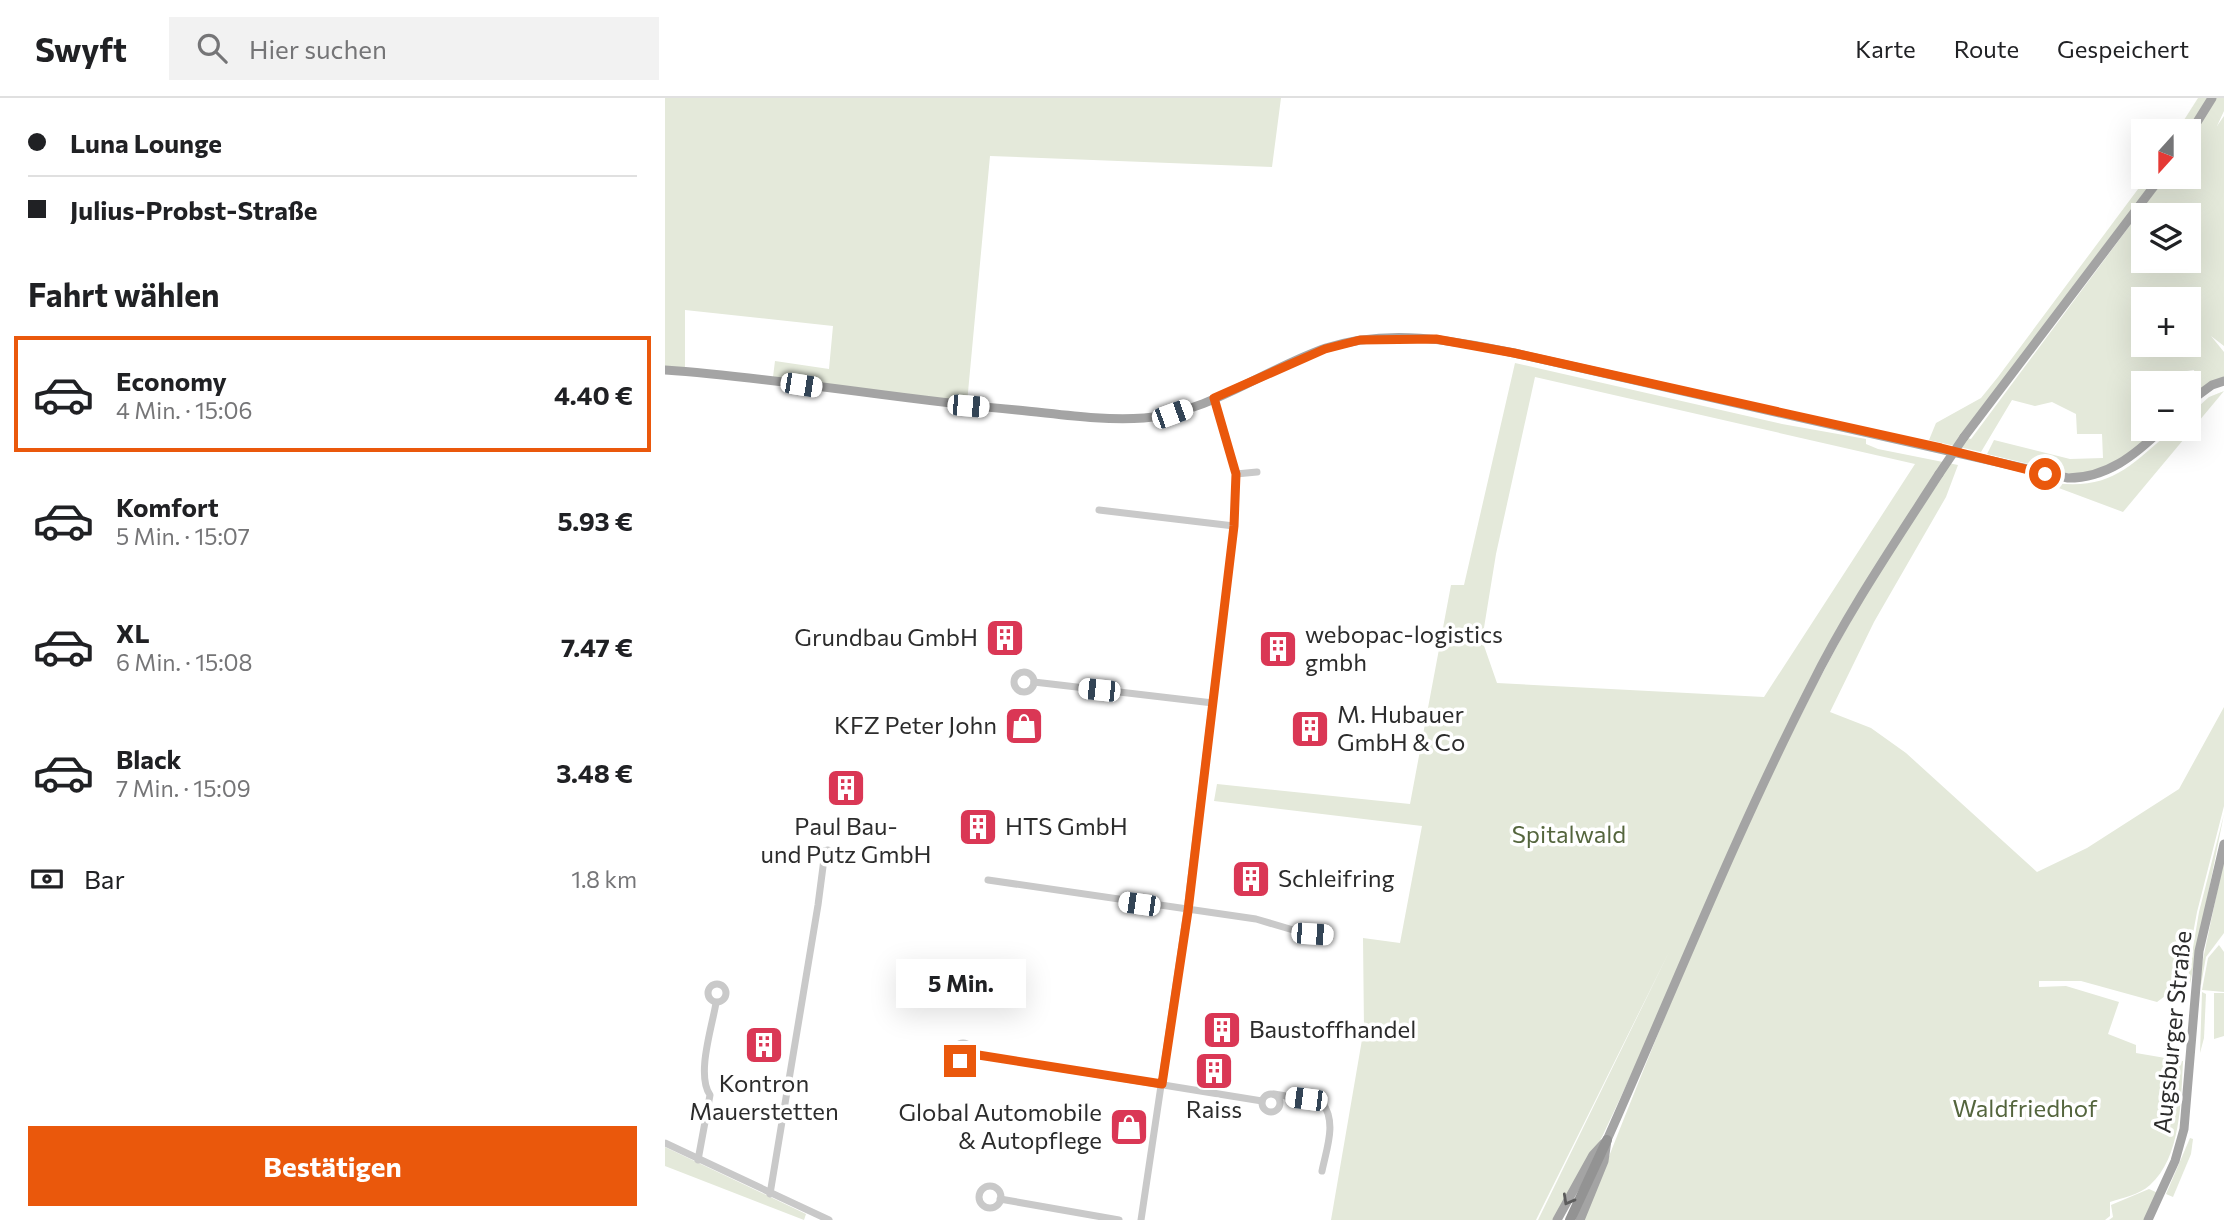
<!DOCTYPE html>
<html lang="de">
<head>
<meta charset="utf-8">
<style>
  :root { --surface:#fff; --page:#f2f2f2; --text:#202124; --muted:#757577; --line:#e0e0e0; --accent:#ea580c }
  body { margin:0; font-family:Commissioner,sans-serif; background:var(--page); color:var(--text); height:100vh; display:flex; flex-direction:column; font-size:26px; white-space:nowrap }
  * { box-sizing:border-box; margin:0 }
  p { font-size:23px; color:var(--muted) }
  .icon { flex:none; width:38px; height:38px; fill:none; stroke:currentColor; stroke-width:2; stroke-linecap:round; stroke-linejoin:round }
  .map { position:relative; flex:1; overflow:hidden }
  .panel { display:flex; flex-direction:column; background:var(--surface); width:665px }
  .panel>* { flex:none }
  .top-card { display:grid; align-content:center; height:154px; padding:0 28px; background:var(--surface) }
  .needle { width:46px; rotate:201deg }
  .fabs { position:absolute; left:1466px; top:21px; display:grid; gap:14px }
  .fabs a { display:grid; place-items:center; width:70px; height:70px; border-radius:0px; background:var(--surface); box-shadow:0 7px 28px #0002; font-size:35px }
  .end { position:absolute; width:32px; height:32px; margin:-16px; border:9px solid #ea580c; background:#fff; box-shadow:0 0 0 4px #fff }
  .from { border-radius:50% }
  .bubble { position:absolute; height:49px; border-radius:0px; background:var(--surface); box-shadow:0 7px 28px #0002; font-size:23px; font-weight:700; line-height:49px; text-align:center }
  .car { position:absolute; width:21px; height:42px; margin:-21px -10px; border-radius:9px; box-shadow:0 0 5px 2px #0007; background:linear-gradient(#fff 24%,#345 0 40%,#fff 0 76%,#345 0 86%,#fff 0) }
  .top-card b { display:flex; align-items:center; gap:24px; height:66px; font-size:26px }
  .top-card b+b { border-top:2px solid var(--line) }
  .top-card i { width:18px; height:18px; background:var(--text) }
  ul { padding:0; list-style:none }
  li { display:flex; align-items:center; gap:21px; height:116px; margin:0 14px 10px; padding:0 14px; border:4px solid transparent; border-radius:0px }
  li div { flex:1 }
  li b { display:block; font-size:26px }
  li em { font-style:normal; font-weight:700 }
  li.on { border-color:var(--accent) }
  li>.icon { width:63px; height:63px; stroke-width:1.5 }
  h2 { padding:0 28px; font-size:32px; line-height:84px }
  .pay { display:flex; align-items:center; gap:18px; height:77px; padding:0 28px; font-size:26px }
  .pay p { margin-inline-start:auto }
  .button { display:flex; gap:14px; margin-top:auto; padding:14px 28px }
  .button a { flex:1; height:80px; border-radius:0px; background:var(--accent); color:#fff; font-size:28px; font-weight:700; line-height:80px; text-align:center }
  header { display:flex; align-items:center; gap:42px; box-sizing:border-box; height:98px; padding:0 35px; background:var(--surface); border-bottom:2px solid var(--line) }
  header strong { font-size:33px }
  nav { display:flex; gap:38px; margin-inline-start:auto; font-size:24px }
  .search { width:490px; height:63px; background:var(--page); display:flex; align-items:center; gap:18px; box-sizing:border-box; padding:0 24px; border-radius:0px; color:var(--muted); font-size:26px }
  main { display:flex; flex:1; min-height:0 }
  .map>svg:first-child { display:block }
  .green { fill:#e4e9da; fill-rule:evenodd }
  .lines { fill:none; stroke-linecap:round; stroke-linejoin:round }
  .minor { stroke:#c9c9c9; stroke-width:7 }
  .major { stroke:#a4a4a4; stroke-width:9 }
  .highway { stroke:#939393; stroke-width:10 }
  .major-bridge { stroke:#a4a4a4; stroke-width:9 }
  .oneway { stroke:#5c5c5c }
  .route { stroke:#ea580c; stroke-width:9 }
  .labels { text-anchor:middle; stroke-width:7; stroke-linejoin:round; paint-order:stroke }
  .poi-label { font-size:24px; fill:#2c2c2c; stroke:#fff; text-anchor:start }
  .park-label { font-size:24px; fill:#54653d; stroke:#fff }
  .street-label { font-size:24px; fill:#2c2c2c; stroke:#fff }
</style>
</head>
<body>
<header>
<strong>Swyft</strong>
<div class="search"><svg class="icon" aria-label="search" viewBox="0 0 24 24"><circle cx="10" cy="10" r="6"/><path d="M15 15l6 6"/></svg>Hier suchen</div>
<nav><a>Karte</a><a>Route</a><a>Gespeichert</a></nav>
</header>
<main>
<section class="panel">
<div class="top-card">
<b><i class="from"></i>Luna Lounge</b>
<b><i></i>Julius-Probst-Straße</b>
</div>
<h2>Fahrt wählen</h2>
<ul>
<li class="on"><svg class="icon" aria-label="car" viewBox="0 0 24 24"><path d="M5 17H2v-5l4-1 3-4h7l3 4 3 1v5h-3M9 17h6M6 11h13"/><circle cx="7" cy="17" r="2"/><circle cx="17" cy="17" r="2"/></svg><div><b>Economy</b><p>4 Min. · 15:06</p></div><em>4.40 €</em></li>
<li><svg class="icon" aria-label="car" viewBox="0 0 24 24"><path d="M5 17H2v-5l4-1 3-4h7l3 4 3 1v5h-3M9 17h6M6 11h13"/><circle cx="7" cy="17" r="2"/><circle cx="17" cy="17" r="2"/></svg><div><b>Komfort</b><p>5 Min. · 15:07</p></div><em>5.93 €</em></li>
<li><svg class="icon" aria-label="car" viewBox="0 0 24 24"><path d="M5 17H2v-5l4-1 3-4h7l3 4 3 1v5h-3M9 17h6M6 11h13"/><circle cx="7" cy="17" r="2"/><circle cx="17" cy="17" r="2"/></svg><div><b>XL</b><p>6 Min. · 15:08</p></div><em>7.47 €</em></li>
<li><svg class="icon" aria-label="car" viewBox="0 0 24 24"><path d="M5 17H2v-5l4-1 3-4h7l3 4 3 1v5h-3M9 17h6M6 11h13"/><circle cx="7" cy="17" r="2"/><circle cx="17" cy="17" r="2"/></svg><div><b>Black</b><p>7 Min. · 15:09</p></div><em>3.48 €</em></li>
</ul>
<div class="pay"><svg class="icon" aria-label="cash" viewBox="0 0 24 24"><path d="M3 7h18v10H3z"/><circle cx="12" cy="12" r="2"/></svg>Bar<p>1.8 km</p></div>
<div class="button"><a>Bestätigen</a></div>
</section>
<div class="map">
<svg width="1559" height="1122" viewBox="0 0 1559 1122">
  <rect width="100%" height="100%" fill="#fff"/>
  <!-- green -->
  <g class="green">
    <path d="M0,0H616L607,69L325,58L302,305L108,279L110,263L164,271L168,228L20,212V271L0,269Z"/>
    <path d="M1533,0H1543L1522,33H1512Z"/>
    <path d="M1551,0H1559V13L1552,28L1559,18V248L1546,238L1559,254V280L1524,302V294L1532,291L1529,272L1486,278L1487,285H1479V331H1493L1455,363L1414,378L1322,356L1329,342L1405,361L1438,360L1437,336H1412L1411,316L1387,304L1370,308L1347,302L1316,354L1264,342L1271,325L1316,300L1333,279L1482,79H1492L1295,338L1306,341L1501,79H1524V44ZM1479,117H1524V163H1479ZM1479,201H1524V247H1479Z"/>
    <path d="M850,265L1117,326L1201,341V346L1213,351L1293,367L1281,399L1209,524L1165,614L1206,630L1241,655L1372,774L1422,750L1514,691L1559,609V708L1532,814L1519,884L1492,904L1416,883H1374V889L1401,888L1454,904L1443,936L1471,947V955L1518,963C1516,1002 1516,1060 1485,1087C1474,1097 1457,1100 1445,1104V1118L1440,1122H919C1000,916 1083,705 1192,512C1218,466 1249,422 1278,378L1186,507L937,1039L890,1122H873L1005,852L871,1122H666L699,930L698,840L735,845L757,728L549,703L552,686L745,706L786,487H799ZM870,279L1250,366L1099,599L832,585L817,542L831,456Z"/>
    <path d="M1559,293L1458,414L1375,383C1443,395 1460,373 1508,331H1524V317L1544,299Z"/>
    <path d="M1559,716L1525,886L1522,885L1534,814Z"/>
    <path d="M1559,761V835L1541,859L1536,887L1533,885Z"/>
    <path d="M1554,847L1559,854V894L1537,892L1543,860Z"/>
    <path d="M1537,894L1541,896L1539,940L1535,955Z"/>
    <path d="M1549,895H1559V938L1549,941Z"/>
    <path d="M1525,1040L1528,1041L1526,1056L1508,1099L1501,1096Z"/>
    <path d="M0,1049L141,1116L139,1122L0,1068Z"/>
    <path d="M1484,1091L1493,1095L1479,1122H1444L1448,1119L1446,1107Z"/>
  </g>
  <g class="lines">
    <!-- minor -->
    <g class="minor">
      <path d="M571,376L592,374"/>
      <path d="M434,412L569,428"/>
      <circle cx="359" cy="584" r="10"/>
      <path d="M369,584L548,605"/>
      <path d="M323,782L591,821L635,834L662,837"/>
      <circle cx="52" cy="895" r="9"/>
      <circle cx="298" cy="954" r="9"/>
      <path d="M307,956L597,1003"/>
      <path d="M609,996L657,1004C672,1024 662,1049 657,1073"/>
      <circle cx="606" cy="1005" r="9"/>
      <path d="M0,1045L164,1122"/>
      <path d="M33,1062L45,997C31,977 47,929 51,905"/>
      <circle cx="325" cy="1099" r="11"/>
      <path d="M105,1096L153,807L159,761L155,754L163,752L165,757L159,761"/>
      <path d="M335,1101L454,1122"/>
      <path d="M476,1122L522,813L569,428L571,376L549,300"/>
    </g>
    <!-- major -->
    <g class="major">
      <path d="M1524,37L1547,0"/>
      <path d="M0,272C118,280 235,302 352,312C394,316 437,323 479,320C544,315 600,271 661,250C723,230 787,242 849,255L1403,380C1442,380 1470,357 1497,331"/>
      <path d="M1524,304L1547,287L1559,283"/>
      <path d="M1299,339L1496,79"/>
      <path d="M892,1122L928,1057L939,1045"/>
      <path d="M915,1122L939,1063L942,1042C1009,891 1070,737 1145,590C1182,515 1229,446 1274,376"/>
      <path d="M1483,1122L1510,1063L1519,1031L1534,853L1559,746"/>
    </g>
    <!-- highway -->
    <path class="highway" d="M905,1122L942,1042"/>
    <!-- major-bridge -->
    <path class="major-bridge" d="M1274,376L1299,339"/>
  </g>
  <!-- one-way arrows -->
  <defs><path id="oneway-chevron" d="M-2-3.5L2.5 0L-2 3.5" fill="none" stroke-width="1.6" stroke-linecap="round" stroke-linejoin="round" transform="scale(1.75)"/></defs>
  <use class="oneway" href="#oneway-chevron" transform="translate(903 1102) rotate(119)"/>
  <g class="lines">
    <!-- route -->
    <path class="route" d="M295,963L304,961L307,956L497,986L523,813L569,428L571,376L549,300L660,251L695,242L771,241L849,255L1276,350L1380,376"/>
  </g>
  <!-- icons -->
  <defs>
    <g id="building-square" transform="scale(2.0125)"><rect x="-9" y="-9" width="18" height="18" rx="4" fill="#da3755" stroke="#fff"/><path d="M-4-6H4V6H1V3H-1V6H-4ZM-2.5-4.3h1.7v1.8h-1.7ZM.8-4.3h1.7v1.8H.8ZM-2.5-1h1.7V.8h-1.7ZM.8-1h1.7V.8H.8Z" fill="#fff"/></g>
    <g id="shop-square" transform="scale(2.0125)"><rect x="-9" y="-9" width="18" height="18" rx="4" fill="#da3755" stroke="#fff"/><path d="M-5-2.5h2.3a2.7 3.5 0 0 1 5.4 0H5L5.5 6h-11ZM-1.5-2.5h3a1.5 2.3 0 0 0-3 0Z" fill="#fff"/></g>
  </defs>
  <g fill-rule="evenodd">
    <use href="#building-square" x="340" y="540"/>
    <use href="#building-square" x="613" y="551"/>
    <use href="#shop-square" x="359" y="628"/>
    <use href="#building-square" x="645" y="631"/>
    <use href="#building-square" x="181" y="690"/>
    <use href="#building-square" x="313" y="729"/>
    <use href="#building-square" x="586" y="781"/>
    <use href="#building-square" x="557" y="932"/>
    <use href="#building-square" x="99" y="947"/>
    <use href="#building-square" x="549" y="973"/>
    <use href="#shop-square" x="464" y="1029"/>
  </g>
  <g class="labels">
    <!-- poi labels -->
    <g class="poi-label">
      <text x="640" y="545">webopac-logistics<tspan x="640" dy="28">gmbh</tspan></text>
      <text x="313" y="548" text-anchor="end">Grundbau GmbH</text>
      <text x="672" y="625">M. Hubauer<tspan x="672" dy="28">GmbH &amp; Co</tspan></text>
      <text x="332" y="636" text-anchor="end">KFZ Peter John</text>
      <text x="181" y="737" text-anchor="middle">Paul Bau-<tspan x="181" dy="28">und Putz GmbH</tspan></text>
      <text x="340" y="737">HTS GmbH</text>
      <text x="613" y="789">Schleifring</text>
      <text x="584" y="940">Baustoffhandel</text>
      <text x="99" y="994" text-anchor="middle">Kontron<tspan x="99" dy="28">Mauerstetten</tspan></text>
      <text x="549" y="1020" text-anchor="middle">Raiss</text>
      <text x="437" y="1023" text-anchor="end">Global Automobile<tspan x="437" dy="28">&amp; Autopflege</tspan></text>
    </g>
    <!-- park labels -->
    <g class="park-label">
      <text x="904" y="745">Spitalwald</text>
      <text x="1360" y="1019">Waldfriedhof</text>
    </g>
    <!-- street labels -->
    <g class="street-label">
      <text transform="translate(1508 934) rotate(-84)" y="8">Augsburger Straße</text>
    </g>
  </g>
</svg>
<div class="fabs">
<a><svg class="needle" viewBox="-14 -14 28 28"><path d="M0-13l5 13h-10z" fill="#e53935"/><path d="M0 13l5-13h-10z" fill="#757577"/></svg></a>
<a><svg class="icon" aria-label="layers" viewBox="0 0 24 24"><path d="M12 4l9 5-9 5-9-5zM3 14l9 5 9-5"/></svg></a>
<a>+</a>
<a>−</a>
</div>
<i class="end from" style="left:1380px;top:376px"></i>
<i class="end" style="left:295px;top:963px"></i>
<div class="bubble" style="left:231px;top:861px;width:130px">5 Min.</div>
<i class="car" style="left:136px;top:287px;rotate:99deg"></i>
<i class="car" style="left:303px;top:308px;rotate:95deg"></i>
<i class="car" style="left:507px;top:316px;rotate:70deg"></i>
<i class="car" style="left:434px;top:592px;rotate:276deg"></i>
<i class="car" style="left:474px;top:806px;rotate:278deg"></i>
<i class="car" style="left:647px;top:836px;rotate:94deg"></i>
<i class="car" style="left:641px;top:1001px;rotate:277deg"></i>
</div>
</main>
</body>
</html>
